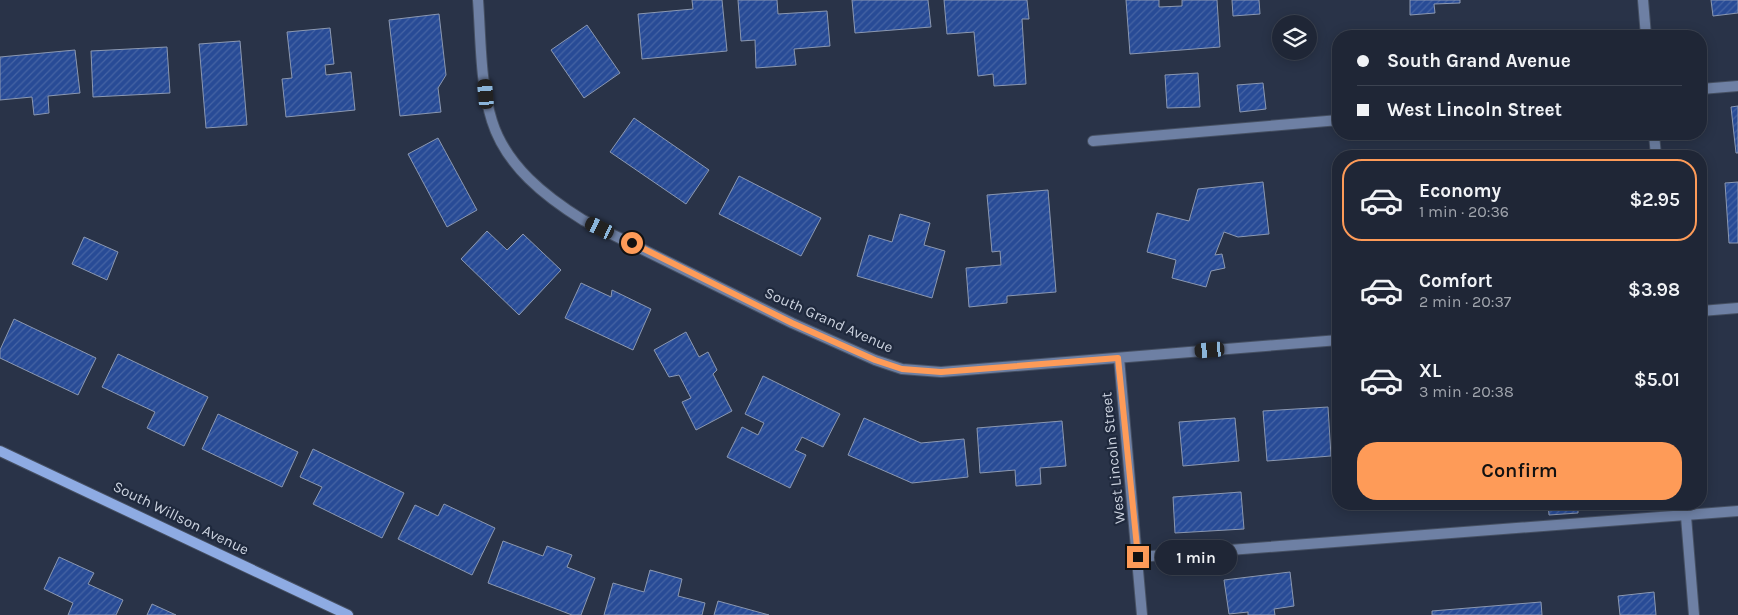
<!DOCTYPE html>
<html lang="en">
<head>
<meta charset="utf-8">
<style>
  :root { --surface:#1f2636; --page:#272e3e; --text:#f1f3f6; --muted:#a1a5ad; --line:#3c4351; --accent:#fe9b58 }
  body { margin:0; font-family:Karla,sans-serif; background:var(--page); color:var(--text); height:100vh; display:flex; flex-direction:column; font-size:19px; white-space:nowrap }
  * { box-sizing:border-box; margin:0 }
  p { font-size:16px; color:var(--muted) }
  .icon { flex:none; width:28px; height:28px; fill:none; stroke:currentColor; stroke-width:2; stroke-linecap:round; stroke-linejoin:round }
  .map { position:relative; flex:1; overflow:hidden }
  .details { position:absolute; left:1332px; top:150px; width:375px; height:360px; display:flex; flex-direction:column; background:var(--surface); border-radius:20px; box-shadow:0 2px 12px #0003,0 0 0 1px var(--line) }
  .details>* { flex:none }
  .guide { position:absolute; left:1332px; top:30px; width:375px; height:110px; border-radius:20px; box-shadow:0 2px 12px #0003,0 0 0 1px var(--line); display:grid; align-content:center; height:110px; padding:0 25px; background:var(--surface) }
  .fabs { position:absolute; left:1272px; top:15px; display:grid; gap:10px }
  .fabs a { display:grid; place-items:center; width:45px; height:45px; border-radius:50%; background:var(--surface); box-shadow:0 2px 12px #0003,0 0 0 1px var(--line); font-size:25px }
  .end { position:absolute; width:22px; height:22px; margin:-11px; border:6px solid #fe9b58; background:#111; box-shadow:0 0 0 2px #111 }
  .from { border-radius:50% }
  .bubble { position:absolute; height:35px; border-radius:18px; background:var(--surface); box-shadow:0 2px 12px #0003,0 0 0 1px var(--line); font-size:16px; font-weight:600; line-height:35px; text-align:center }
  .car { position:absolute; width:15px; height:30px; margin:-15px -8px; border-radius:6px; box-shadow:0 0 4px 1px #0007; background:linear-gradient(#222 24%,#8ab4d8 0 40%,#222 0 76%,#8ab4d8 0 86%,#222 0) }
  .guide b { display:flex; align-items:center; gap:18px; height:48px; font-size:19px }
  .guide b+b { border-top:1px solid var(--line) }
  .guide i { width:12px; height:12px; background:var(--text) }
  ul { padding:9px 0 0; list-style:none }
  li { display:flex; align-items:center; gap:15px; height:82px; margin:0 10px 8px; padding:0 15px; border:2px solid transparent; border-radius:20px }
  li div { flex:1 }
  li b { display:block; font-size:19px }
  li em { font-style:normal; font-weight:600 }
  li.selected { border-color:var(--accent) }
  li>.icon { width:45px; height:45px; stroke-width:1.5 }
  .cta { display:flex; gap:10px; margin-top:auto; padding:10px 25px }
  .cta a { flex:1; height:58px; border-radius:20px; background:var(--accent); color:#111; font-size:20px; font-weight:600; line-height:58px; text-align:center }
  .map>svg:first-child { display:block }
  .building { fill:url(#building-hatch); stroke:#8b98b1 }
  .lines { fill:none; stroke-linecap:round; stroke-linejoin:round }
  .service-casing { stroke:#465063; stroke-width:12 }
  .minor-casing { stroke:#465063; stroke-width:12 }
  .secondary-casing { stroke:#465063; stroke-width:12 }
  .service { stroke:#6e80a4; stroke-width:10 }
  .minor { stroke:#6e80a4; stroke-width:10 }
  .secondary { stroke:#8eabe3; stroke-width:10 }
  .route { stroke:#fe9b58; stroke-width:6 }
  .labels { text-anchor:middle; stroke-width:4.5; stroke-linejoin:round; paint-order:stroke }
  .street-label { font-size:15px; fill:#cbd2df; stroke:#1f293d }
</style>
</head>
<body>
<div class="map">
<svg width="1738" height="615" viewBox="0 0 1738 615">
  <defs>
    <pattern id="building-hatch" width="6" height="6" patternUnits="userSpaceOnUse" patternTransform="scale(1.25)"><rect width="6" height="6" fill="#284b96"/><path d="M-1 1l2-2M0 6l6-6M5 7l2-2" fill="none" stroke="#4664a4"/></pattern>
  </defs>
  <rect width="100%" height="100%" fill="#293348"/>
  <!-- building -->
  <g class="building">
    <path d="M692,0H722L727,51L642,59L638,14L693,9Z"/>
    <path d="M738,0H777L778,14L827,11L830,46L794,49L796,65L756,68L755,40L741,41Z"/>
    <path d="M852,0H928L931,27L855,33Z"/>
    <path d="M944,0H1027L1029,19H1022L1026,84L994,86L993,74L978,76L974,32L947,34Z"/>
    <path d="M1126,0H1159V7L1182,6V0H1217L1220,47L1130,54Z"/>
    <path d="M1232,0H1259L1260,14L1233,16Z"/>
    <path d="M1410,0H1460V3L1434,4L1435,13L1410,15Z"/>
    <path d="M1711,0H1738V13L1713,16Z"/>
    <path d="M439,14L446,75L438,88L441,112L400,116L389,20Z"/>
    <path d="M587,25L620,73L584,98L551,50Z"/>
    <path d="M330,28L334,64L325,65L326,75L351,72L355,110L286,117L282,79L292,78L287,32Z"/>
    <path d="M240,41L247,125L206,128L199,44Z"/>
    <path d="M167,47L170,93L93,97L91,51Z"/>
    <path d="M75,50L80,93L48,96L49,113L34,115L32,97L0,100V57Z"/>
    <path d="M1198,73L1200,107L1167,108L1165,75Z"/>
    <path d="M1263,83L1266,109L1240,112L1237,85Z"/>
    <path d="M1738,106V153H1736L1731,107Z"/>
    <path d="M634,118L709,170L686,204L610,152Z"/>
    <path d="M438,138L477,210L447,227L408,154Z"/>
    <path d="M739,176L821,218L801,256L719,214Z"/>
    <path d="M1263,182L1269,234L1238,237L1224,232L1215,255L1222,254L1225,268L1211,271L1206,287L1172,278L1176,260L1147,252L1157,213L1189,221L1198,189Z"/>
    <path d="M1738,182V243H1729L1725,183Z"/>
    <path d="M1048,190L1056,292L1007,296V303L969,307L966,268L1001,265L1000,251L992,252L987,195Z"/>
    <path d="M900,214L930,223L924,245L945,251L932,298L857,276L869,235L892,242Z"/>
    <path d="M487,231L507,250L523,234L561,270L519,315L461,259Z"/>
    <path d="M84,237L118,252L107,280L72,264Z"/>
    <path d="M581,283L611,297L612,290L651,309L633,350L565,318Z"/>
    <path d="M14,319L96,358L78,395L0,358V350Z"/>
    <path d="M686,332L699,357L708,352L717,370L713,374L732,411L696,430L682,402L691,398L679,375L669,377L654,350Z"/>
    <path d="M118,354L208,397L184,446L147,428L155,412L102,387Z"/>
    <path d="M763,376L840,414L823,447L802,437L795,450L806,455L790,488L727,457L742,427L758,435L764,423L745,414Z"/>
    <path d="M1328,407L1331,456L1267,461L1263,411Z"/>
    <path d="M218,414L298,452L282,487L202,449Z"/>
    <path d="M864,418L921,443L964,439L968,477L912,483L848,455Z"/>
    <path d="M1235,418L1239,461L1183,466L1179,422Z"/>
    <path d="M1062,421L1066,466L1040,468L1041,484L1016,486L1015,470L980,473L977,428Z"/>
    <path d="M313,449L404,493L382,538L313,504L322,487L300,477Z"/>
    <path d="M1241,492L1244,529L1175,533L1173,497Z"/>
    <path d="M444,504L495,528L472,575L398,539L415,505L438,516Z"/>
    <path d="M1548,504H1578V513L1549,515Z"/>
    <path d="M1600,504H1644V506L1601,510Z"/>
    <path d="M503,541L543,556L547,546L572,555L567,567L595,578L581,615H572L488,583Z"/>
    <path d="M59,557L94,573L88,584L123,600L116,615H68L73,603L44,589Z"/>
    <path d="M650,570L682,579L678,596L705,603L702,615H604L613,583L644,592Z"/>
    <path d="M1290,572L1294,606L1274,609L1275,615H1248V612L1229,614L1224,580Z"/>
    <path d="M1654,592L1656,615H1620L1618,596Z"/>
    <path d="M718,601L769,615H714Z"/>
    <path d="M1541,602L1542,615H1432V611Z"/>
    <path d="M152,604L176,615H147Z"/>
  </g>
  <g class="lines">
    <!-- service casing -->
    <g class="service-casing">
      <g id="service">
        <path d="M1701,89L1738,86"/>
        <path d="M1093,141L1339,120"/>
        <path d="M1138,557L1738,511"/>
      </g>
    </g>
    <!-- minor casing -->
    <g class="minor-casing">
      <g id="minor">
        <path d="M478,0C481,40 480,83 492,121C506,166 546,197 583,220L792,323L875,360L902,369L941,372L1339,340"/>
        <path d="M1643,0L1646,36"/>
        <path d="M1654,134L1656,156"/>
        <path d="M1701,311L1738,308"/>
        <path d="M1119,358L1142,615"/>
        <path d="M1685,504L1694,615"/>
      </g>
    </g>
    <!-- secondary casing -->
    <g class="secondary-casing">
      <path id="secondary" d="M0,451L348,615"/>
    </g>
    <!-- service -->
    <use href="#service" class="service"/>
    <!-- minor -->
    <use href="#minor" class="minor"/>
    <!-- secondary -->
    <use href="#secondary" class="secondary"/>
  </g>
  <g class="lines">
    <!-- route -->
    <path class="route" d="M632,243L792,323L875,360L902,369L941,372L1118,358L1138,557"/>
  </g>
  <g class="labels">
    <!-- street labels -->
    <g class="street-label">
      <text transform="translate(829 320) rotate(24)" y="5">South Grand Avenue</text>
      <text transform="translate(1113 458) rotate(-96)" y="5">West Lincoln Street</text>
      <text transform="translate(181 518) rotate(26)" y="5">South Willson Avenue</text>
    </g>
  </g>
</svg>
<div class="fabs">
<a><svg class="icon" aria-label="layers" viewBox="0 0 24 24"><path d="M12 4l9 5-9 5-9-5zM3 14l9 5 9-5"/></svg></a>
</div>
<i class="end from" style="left:632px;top:243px"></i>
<i class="end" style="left:1138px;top:557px"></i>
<div class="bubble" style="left:1155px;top:540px;width:82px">1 min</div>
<i class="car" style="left:486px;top:94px;rotate:355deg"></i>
<i class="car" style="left:600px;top:228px;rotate:296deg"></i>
<i class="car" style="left:1210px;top:350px;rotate:265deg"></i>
<div class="guide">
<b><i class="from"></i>South Grand Avenue</b>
<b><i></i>West Lincoln Street</b>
</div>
<section class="details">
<ul>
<li class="selected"><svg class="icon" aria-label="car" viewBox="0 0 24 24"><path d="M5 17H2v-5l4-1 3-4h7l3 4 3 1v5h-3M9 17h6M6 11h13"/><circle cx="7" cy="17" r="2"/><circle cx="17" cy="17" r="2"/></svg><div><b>Economy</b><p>1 min · 20:36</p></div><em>$2.95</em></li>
<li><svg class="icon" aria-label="car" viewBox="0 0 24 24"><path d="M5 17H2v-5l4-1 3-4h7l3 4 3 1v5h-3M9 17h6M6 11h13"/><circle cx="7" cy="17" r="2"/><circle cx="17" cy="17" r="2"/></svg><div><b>Comfort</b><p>2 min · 20:37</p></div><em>$3.98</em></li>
<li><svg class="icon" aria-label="car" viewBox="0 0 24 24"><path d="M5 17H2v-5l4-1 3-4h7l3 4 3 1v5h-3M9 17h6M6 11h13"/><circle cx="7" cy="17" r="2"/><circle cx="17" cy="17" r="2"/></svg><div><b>XL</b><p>3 min · 20:38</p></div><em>$5.01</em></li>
</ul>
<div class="cta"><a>Confirm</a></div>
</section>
</div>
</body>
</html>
